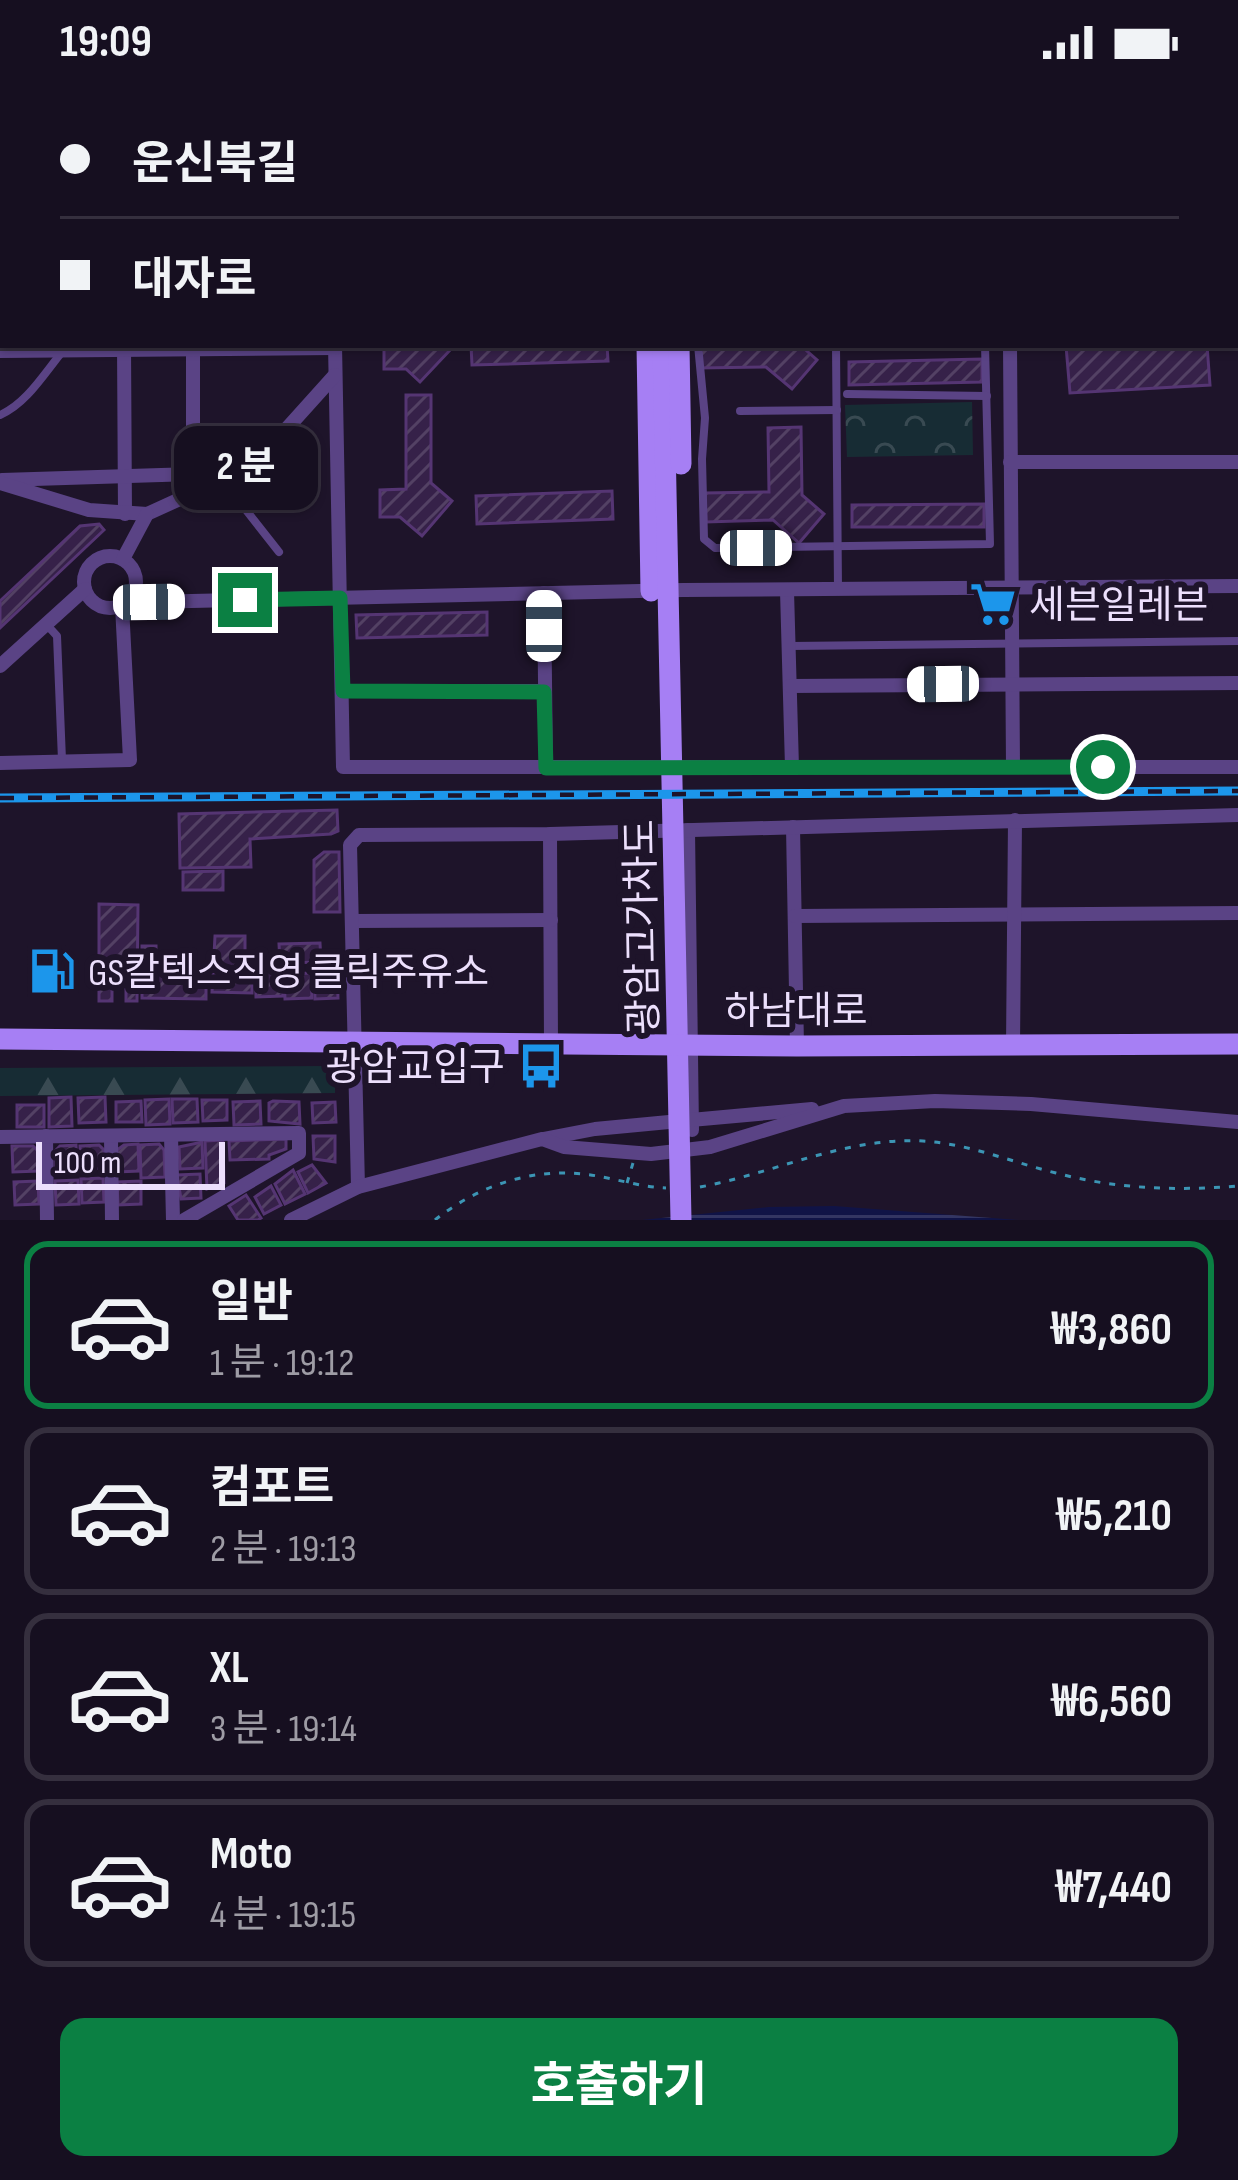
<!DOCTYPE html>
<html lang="ko">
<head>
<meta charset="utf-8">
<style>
  :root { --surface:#160f20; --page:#231d2d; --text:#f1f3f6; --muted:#9e9ca5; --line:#352f3e; --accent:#0b8043 }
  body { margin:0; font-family:"Sofia Sans Condensed","Noto Sans KR",sans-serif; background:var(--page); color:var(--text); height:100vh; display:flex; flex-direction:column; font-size:45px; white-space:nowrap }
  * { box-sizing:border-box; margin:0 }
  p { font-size:39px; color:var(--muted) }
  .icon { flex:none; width:66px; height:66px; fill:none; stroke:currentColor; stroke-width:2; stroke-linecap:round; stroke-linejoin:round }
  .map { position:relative; height:1136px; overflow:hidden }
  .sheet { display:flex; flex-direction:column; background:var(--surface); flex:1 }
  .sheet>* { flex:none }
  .guide { position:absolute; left:0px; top:0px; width:1239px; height:264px; box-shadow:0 3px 9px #0004,0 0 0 3px var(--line); display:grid; align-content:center; height:264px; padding:0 60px; background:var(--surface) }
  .scale { position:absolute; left:36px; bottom:30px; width:189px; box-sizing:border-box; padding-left:12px; border:6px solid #ecdffc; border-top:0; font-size:33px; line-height:42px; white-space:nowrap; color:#ecdffc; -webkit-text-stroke:9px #1e142a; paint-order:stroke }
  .end { position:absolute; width:54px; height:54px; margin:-27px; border:15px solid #0b8043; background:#fff; box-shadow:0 0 0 6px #fff }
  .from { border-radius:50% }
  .bubble { position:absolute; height:84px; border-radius:24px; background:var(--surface); box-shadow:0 3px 9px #0004,0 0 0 3px var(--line); font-size:39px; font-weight:700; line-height:84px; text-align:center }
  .car { position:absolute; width:36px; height:72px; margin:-36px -18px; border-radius:15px; box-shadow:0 0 9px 3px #0007; background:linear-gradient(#fff 24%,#345 0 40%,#fff 0 76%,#345 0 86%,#fff 0) }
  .guide b { display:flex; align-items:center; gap:42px; height:114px; font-size:45px }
  .guide b+b { border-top:3px solid var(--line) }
  .guide i { width:30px; height:30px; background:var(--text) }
  ul { padding:21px 0 0; list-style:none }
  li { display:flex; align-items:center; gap:36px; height:168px; margin:0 24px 18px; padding:0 36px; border:6px solid var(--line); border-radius:24px }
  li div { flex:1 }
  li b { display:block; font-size:45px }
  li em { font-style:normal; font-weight:700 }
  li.active { border-color:var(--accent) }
  li>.icon { width:108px; height:108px; stroke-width:1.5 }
  .action { display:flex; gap:24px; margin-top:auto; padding:24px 60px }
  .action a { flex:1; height:138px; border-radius:24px; background:var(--accent); color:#fff; font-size:48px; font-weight:700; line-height:138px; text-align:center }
  .status { display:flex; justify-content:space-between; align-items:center; height:84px; padding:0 60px; background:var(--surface); direction:ltr }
  .status svg { height:33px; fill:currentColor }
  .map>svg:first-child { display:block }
  .forest { fill:url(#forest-firs) }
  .park { fill:url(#park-crowns) }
  .water { fill:url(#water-rules) }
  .building { fill:url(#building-hatch); stroke:#553573; stroke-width:3 }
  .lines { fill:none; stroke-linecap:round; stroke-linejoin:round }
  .path { stroke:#3c95b4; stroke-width:3; stroke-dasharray:6 9; stroke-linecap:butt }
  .lane { stroke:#5a4385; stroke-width:8 }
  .street { stroke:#5a4385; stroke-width:14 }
  .secondary { stroke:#a67ff4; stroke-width:21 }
  .primary { stroke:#eb70f3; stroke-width:21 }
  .rail-casing { stroke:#1c96eb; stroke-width:9 }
  .rail { stroke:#1e142a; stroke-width:4.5; stroke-dasharray:14; stroke-linecap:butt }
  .route { stroke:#0b8043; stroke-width:15 }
  .labels { text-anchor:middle; stroke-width:12; stroke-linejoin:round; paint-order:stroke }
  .poi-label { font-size:39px; fill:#ecdffc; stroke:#1e142a; text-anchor:start }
  .street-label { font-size:39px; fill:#ecdffc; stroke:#1e142a }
</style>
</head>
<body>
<div class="status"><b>19:09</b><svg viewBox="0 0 49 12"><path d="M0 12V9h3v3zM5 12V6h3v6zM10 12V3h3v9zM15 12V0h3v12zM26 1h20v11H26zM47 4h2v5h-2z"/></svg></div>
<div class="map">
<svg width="1238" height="1136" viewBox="0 0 1238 1136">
  <defs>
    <pattern id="forest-firs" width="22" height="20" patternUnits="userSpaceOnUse" patternTransform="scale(3)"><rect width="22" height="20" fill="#172c34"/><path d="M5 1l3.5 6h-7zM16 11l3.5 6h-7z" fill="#394a52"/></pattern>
    <pattern id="park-crowns" width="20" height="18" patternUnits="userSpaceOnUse" patternTransform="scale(3)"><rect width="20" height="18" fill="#172c34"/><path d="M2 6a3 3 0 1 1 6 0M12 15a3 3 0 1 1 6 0" fill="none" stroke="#394a52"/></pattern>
    <pattern id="water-rules" width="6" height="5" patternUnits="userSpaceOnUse" patternTransform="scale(3)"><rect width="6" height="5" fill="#101346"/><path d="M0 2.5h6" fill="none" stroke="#333562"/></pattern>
    <pattern id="building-hatch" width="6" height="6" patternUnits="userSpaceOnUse" patternTransform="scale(3)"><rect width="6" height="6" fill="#362149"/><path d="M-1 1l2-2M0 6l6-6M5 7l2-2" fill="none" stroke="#534164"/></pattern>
  </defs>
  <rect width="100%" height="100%" fill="#1e142a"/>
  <!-- forest -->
  <path class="forest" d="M330,982L335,988V1009L0,1012V984Z"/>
  <!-- park -->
  <path class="park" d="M972,318L973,371L847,373L845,321Z"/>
  <!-- water -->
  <path class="water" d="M834,1122L1019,1136H642L769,1123Z"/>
  <!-- building -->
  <g class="building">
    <path d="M419,261L452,264L420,298L406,285H384V265H419Z"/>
    <path d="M471,261H607L608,277L472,281Z"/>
    <path d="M699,261H800L817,276L792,305L766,283L699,284Z"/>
    <path d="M1207,261L1210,301L1070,309L1066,262Z"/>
    <path d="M982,275V298L849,301V278Z"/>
    <path d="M406,311H431V399L452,417L422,452L400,433H380V406L406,405Z"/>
    <path d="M801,343L802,411L824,430L799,459L773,436L706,438L705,409L769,408L768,344Z"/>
    <path d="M612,407L613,435L477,440L476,412Z"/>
    <path d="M984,420V443H852V421Z"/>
    <path d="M99,440L104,446L0,544V517L80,442Z"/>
    <path d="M487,528V551L357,554L356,531Z"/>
    <path d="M337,726L338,747L331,750L250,755L251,783L180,784L179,730Z"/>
    <path d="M324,768H339L340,828H314V776Z"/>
    <path d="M223,787V806H183V788Z"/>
    <path d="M99,820L138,821L137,917H126V895H112V917H99Z"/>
    <path d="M215,852H245V890H252V909L212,908Z"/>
    <path d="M320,859L321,878L280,879L279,860Z"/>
    <path d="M142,862H156V886H206V915L142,914Z"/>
    <path d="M337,880L338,914L315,915L314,881Z"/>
    <path d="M282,884L283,912L256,913L255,885Z"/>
    <path d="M311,889L312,914L285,915L284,890Z"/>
    <path d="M71,1013L72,1042L49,1043V1014Z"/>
    <path d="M105,1013L106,1038L79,1039L78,1014Z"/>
    <path d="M169,1015L170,1040L146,1041L145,1016Z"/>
    <path d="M172,1015H197L198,1038L173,1039Z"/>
    <path d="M202,1016H227V1036L203,1037Z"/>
    <path d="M141,1017L142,1038H116V1018Z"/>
    <path d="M260,1017L261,1040L234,1041L233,1018Z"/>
    <path d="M273,1017L299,1018L300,1040L269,1037V1019Z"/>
    <path d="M335,1018L336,1038L313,1039L312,1019Z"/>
    <rect x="17" y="1021" width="27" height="22"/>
    <path d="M313,1052H335V1078L314,1075Z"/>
    <path d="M286,1055V1065L269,1071V1075L230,1076L229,1057Z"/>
    <path d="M223,1056L224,1099L207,1105L205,1057Z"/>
    <path d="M202,1058L203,1084L180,1085L179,1063Z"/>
    <path d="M138,1060L139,1087L117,1088V1066L124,1061Z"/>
    <path d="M159,1060L164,1066L165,1093L141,1094L140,1061Z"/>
    <path d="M76,1061L77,1087H55V1067L60,1062Z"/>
    <path d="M99,1061L104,1066L105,1084L81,1085L80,1062Z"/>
    <path d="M12,1062H33L38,1067L39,1087L13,1088Z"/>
    <path d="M312,1081L326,1099L308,1109L298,1088Z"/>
    <path d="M293,1086L305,1110L285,1120L275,1100Z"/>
    <path d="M200,1090L201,1114L181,1115L177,1091Z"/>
    <path d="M103,1094L104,1118L82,1119L81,1095Z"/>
    <path d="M78,1096L79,1120L56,1121L55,1097Z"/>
    <path d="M38,1097L39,1120L15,1121L14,1098Z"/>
    <path d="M141,1097V1120L118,1121L117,1098Z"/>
    <path d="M271,1102L281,1121L264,1130L255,1113Z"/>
    <path d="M246,1111L261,1134L258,1136H238L229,1122Z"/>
  </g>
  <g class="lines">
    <!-- path -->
    <g class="path">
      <path d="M627,1099L633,1079"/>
      <path d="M700,1103C775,1089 845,1053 923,1057C970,1060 1011,1078 1056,1089C1116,1105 1176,1107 1238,1102"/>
      <path d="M435,1136C476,1103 530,1084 583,1090C612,1093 638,1103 666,1104"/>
    </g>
    <!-- lane -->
    <g class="lane">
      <path d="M936,0L941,3"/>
      <path d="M900,3L902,0"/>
      <path d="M0,135L3,143"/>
      <path d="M1236,247H1238"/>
      <path d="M698,261L705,334L702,375L704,455L715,464L990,460L985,261"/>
      <path d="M836,261L838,505"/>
      <path d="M847,310L987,312"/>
      <path d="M740,327L837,326"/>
      <path d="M0,331C26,320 44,290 62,268"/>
      <path d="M224,398L279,468"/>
      <path d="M46,540L57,552L62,676"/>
      <path d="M790,562L1238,557"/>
    </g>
    <!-- street -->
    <g class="street">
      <path d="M123,0L151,3"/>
      <path d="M331,0V3"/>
      <path d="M1097,3L1100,0"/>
      <path d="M1236,232L1238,233"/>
      <path d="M124,261L125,430"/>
      <path d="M335,261L343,683H1238"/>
      <path d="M1010,261L1013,683"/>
      <path d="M193,266V390"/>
      <path d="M0,267L335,264"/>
      <path d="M1010,378H1238"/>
      <path d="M2,396L193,390L195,409"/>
      <path d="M0,399L89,426L147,430L254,381L335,291"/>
      <circle cx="110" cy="498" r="26"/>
      <path d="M123,475L147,430"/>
      <path d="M787,507L792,683"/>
      <path d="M544,509L546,684"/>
      <path d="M133,511L149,518L683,506L1238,502"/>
      <path d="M0,582L85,505"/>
      <path d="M790,602L1238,599"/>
      <path d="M343,607H544"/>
      <path d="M0,679L130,676L122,522"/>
      <path d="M793,743L797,962"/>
      <path d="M688,746L692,1046"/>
      <path d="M550,750L551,960"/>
      <path d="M795,832L1238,829"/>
      <path d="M353,837L551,836"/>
      <path d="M1013,962L1015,736"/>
      <path d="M691,1036L812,1025"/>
      <path d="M171,1051L173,1136"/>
      <path d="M46,1052L47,1136"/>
      <path d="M111,1052L112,1136"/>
      <path d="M0,1053L299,1049V1069L184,1136"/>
      <path d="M543,1055L595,1045L669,1038"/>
      <path d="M358,1103L350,761L359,751L550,750L1238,731"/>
      <path d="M291,1136L358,1103L542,1055L564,1063L651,1070L710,1063L844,1022L935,1017L1031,1020L1238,1038"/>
    </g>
    <!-- secondary -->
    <g class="secondary">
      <path d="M709,3L711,0"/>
      <path d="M736,3L738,0"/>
      <path d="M647,261L651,507"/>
      <path d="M663,261L681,1136"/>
      <path d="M679,261L681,380"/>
      <path d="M0,955L797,962L1238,960"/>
    </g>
    <!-- primary -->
    <g class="primary">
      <path d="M1128,0L1133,3"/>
      <path d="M1171,0L1175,3"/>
      <path d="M1236,45L1238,46"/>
      <path d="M1236,73L1238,74"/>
    </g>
    <!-- rail casing -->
    <g class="rail-casing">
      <path id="rail" d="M0,714L1238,707"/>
    </g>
    <!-- rail -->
    <use href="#rail" class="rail"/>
  </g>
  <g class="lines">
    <!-- route -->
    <path class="route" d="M245,516L340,514L343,607L544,608L546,684L1103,683"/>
  </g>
  <!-- icons -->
  <defs>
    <g id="supermarket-bare" transform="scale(3.6)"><path d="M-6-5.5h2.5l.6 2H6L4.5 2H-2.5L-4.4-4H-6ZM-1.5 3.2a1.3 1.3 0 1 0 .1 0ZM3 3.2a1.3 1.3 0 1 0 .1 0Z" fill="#1c96eb" stroke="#1e142a" stroke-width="2.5" paint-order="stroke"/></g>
    <g id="fuel-bare" transform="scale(3.6)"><path d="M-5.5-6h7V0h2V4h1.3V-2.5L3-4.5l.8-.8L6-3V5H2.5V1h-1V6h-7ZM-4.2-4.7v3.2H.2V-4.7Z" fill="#1c96eb" stroke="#1e142a" stroke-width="2.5" paint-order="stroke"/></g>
    <g id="bus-bare" transform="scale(3.6)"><path d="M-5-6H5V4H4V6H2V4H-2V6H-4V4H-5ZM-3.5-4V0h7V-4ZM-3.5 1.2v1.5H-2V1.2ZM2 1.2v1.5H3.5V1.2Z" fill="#1c96eb" stroke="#1e142a" stroke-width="2.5" paint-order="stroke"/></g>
  </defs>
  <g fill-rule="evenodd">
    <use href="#supermarket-bare" x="993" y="520"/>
    <use href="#fuel-bare" x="52" y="887"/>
    <use href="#bus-bare" x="541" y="982"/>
  </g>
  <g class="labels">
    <!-- poi labels -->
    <g class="poi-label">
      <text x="1029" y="534">세븐일레븐</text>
      <text x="88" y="901">GS칼텍스직영 클릭주유소</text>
      <text x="505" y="996" text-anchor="end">광암교입구</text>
    </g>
    <!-- street labels -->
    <g class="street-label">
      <text transform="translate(641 843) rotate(-91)" y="14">광암고가차도</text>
      <text x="796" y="940">하남대로</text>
    </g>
  </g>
</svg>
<div class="scale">100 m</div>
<i class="end from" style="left:1103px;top:683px"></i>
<i class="end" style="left:245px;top:516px"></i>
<div class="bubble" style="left:174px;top:342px;width:144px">2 분</div>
<i class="car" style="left:756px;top:464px;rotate:90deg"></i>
<i class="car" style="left:149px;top:518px;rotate:89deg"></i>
<i class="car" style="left:544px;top:542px;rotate:0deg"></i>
<i class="car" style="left:943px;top:600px;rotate:269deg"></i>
<div class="guide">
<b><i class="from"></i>운신북길</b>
<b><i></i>대자로</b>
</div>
</div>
<section class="sheet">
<ul>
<li class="active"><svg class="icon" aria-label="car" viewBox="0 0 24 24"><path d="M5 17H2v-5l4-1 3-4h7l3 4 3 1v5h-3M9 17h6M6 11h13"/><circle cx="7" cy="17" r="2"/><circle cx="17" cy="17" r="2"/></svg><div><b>일반</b><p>1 분 · 19:12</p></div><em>₩3,860</em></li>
<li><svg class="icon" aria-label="car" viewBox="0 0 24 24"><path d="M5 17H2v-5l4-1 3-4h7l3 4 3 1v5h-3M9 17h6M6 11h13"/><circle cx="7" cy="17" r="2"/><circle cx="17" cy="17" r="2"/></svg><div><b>컴포트</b><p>2 분 · 19:13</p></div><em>₩5,210</em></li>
<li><svg class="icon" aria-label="car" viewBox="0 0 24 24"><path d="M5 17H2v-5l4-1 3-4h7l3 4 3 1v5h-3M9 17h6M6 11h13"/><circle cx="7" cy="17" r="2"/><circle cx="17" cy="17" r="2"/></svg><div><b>XL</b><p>3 분 · 19:14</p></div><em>₩6,560</em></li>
<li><svg class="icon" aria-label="car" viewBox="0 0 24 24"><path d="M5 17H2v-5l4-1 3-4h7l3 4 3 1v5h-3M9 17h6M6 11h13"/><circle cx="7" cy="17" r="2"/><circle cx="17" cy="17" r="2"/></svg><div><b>Moto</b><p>4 분 · 19:15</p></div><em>₩7,440</em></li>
</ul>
<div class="action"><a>호출하기</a></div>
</section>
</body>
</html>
